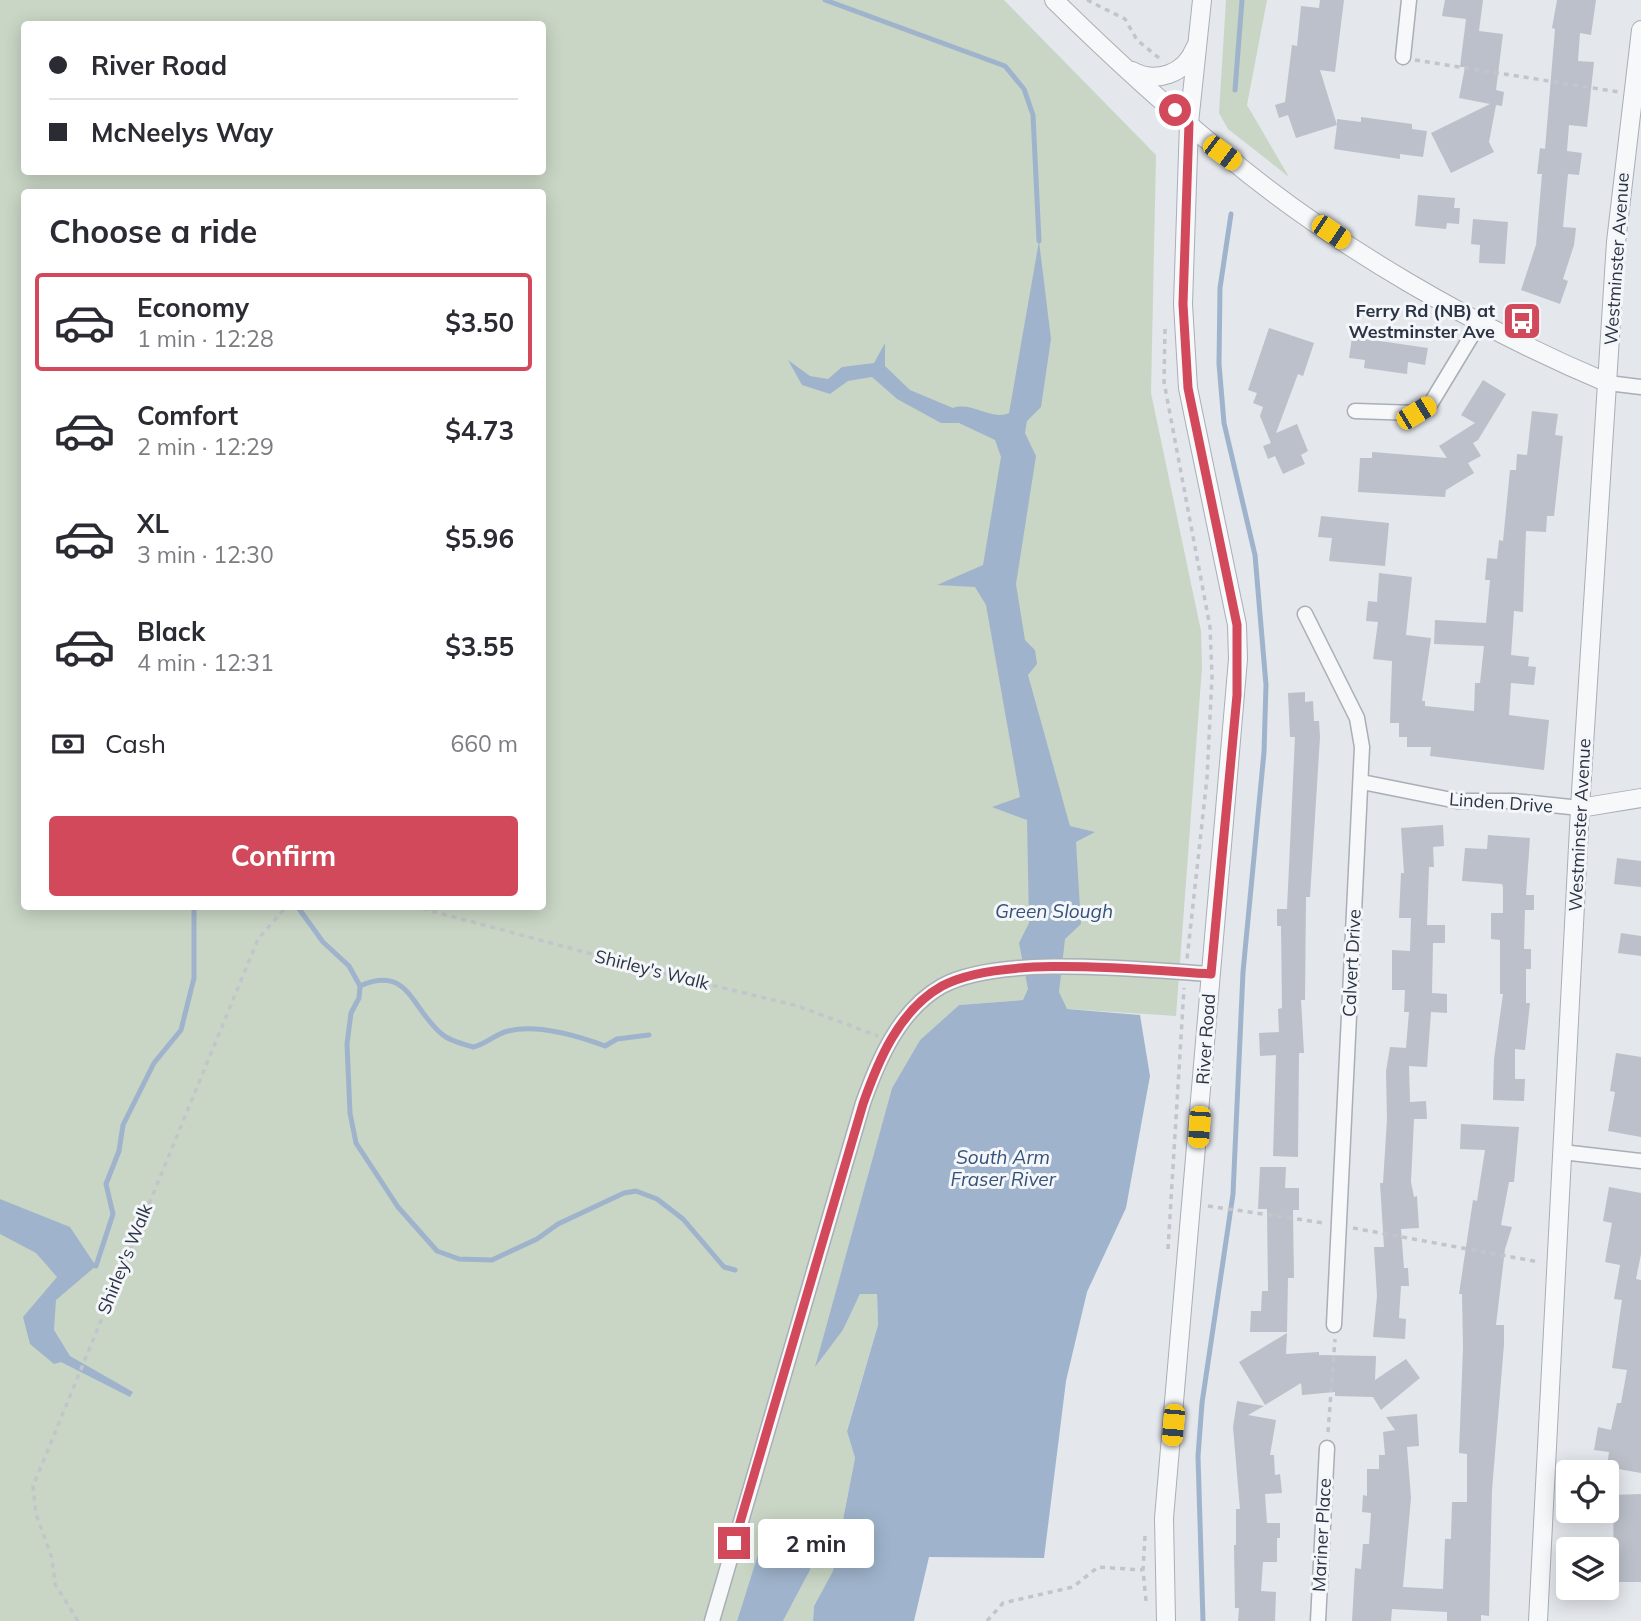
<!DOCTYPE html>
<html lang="en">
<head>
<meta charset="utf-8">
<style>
  :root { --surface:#fff; --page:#f2f2f3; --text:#2b2b33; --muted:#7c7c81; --line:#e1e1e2; --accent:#d1495b }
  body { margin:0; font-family:Mulish,sans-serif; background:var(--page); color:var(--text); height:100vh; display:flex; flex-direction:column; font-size:26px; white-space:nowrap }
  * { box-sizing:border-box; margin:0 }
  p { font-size:23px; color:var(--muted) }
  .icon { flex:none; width:38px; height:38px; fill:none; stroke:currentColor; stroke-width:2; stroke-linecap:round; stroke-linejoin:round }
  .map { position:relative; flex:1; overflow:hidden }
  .drawer { position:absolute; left:21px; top:189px; width:525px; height:721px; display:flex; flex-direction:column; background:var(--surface); border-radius:7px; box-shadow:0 4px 18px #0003 }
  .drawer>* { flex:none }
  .guide { position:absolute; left:21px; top:21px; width:525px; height:154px; border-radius:7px; box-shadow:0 4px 18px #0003; display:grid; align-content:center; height:154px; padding:0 28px; background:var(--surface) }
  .buttons { position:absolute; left:1556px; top:1460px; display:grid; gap:14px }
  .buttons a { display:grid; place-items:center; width:63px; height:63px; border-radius:7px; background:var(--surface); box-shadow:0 4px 18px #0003; font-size:35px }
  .end { position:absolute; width:32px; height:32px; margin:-16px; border:9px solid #d1495b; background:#fff; box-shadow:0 0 0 4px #fff }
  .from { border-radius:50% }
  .bubble { position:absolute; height:49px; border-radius:7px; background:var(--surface); box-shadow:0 4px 18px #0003; font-size:23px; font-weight:700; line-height:49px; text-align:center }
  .car { position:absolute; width:21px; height:42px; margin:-21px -10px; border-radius:9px; box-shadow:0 0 5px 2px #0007; background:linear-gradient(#f5c518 24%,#345 0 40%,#f5c518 0 76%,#345 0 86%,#f5c518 0) }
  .guide b { display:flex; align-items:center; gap:24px; height:66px; font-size:26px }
  .guide b+b { border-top:2px solid var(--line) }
  .guide i { width:18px; height:18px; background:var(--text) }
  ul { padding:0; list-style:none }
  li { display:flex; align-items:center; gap:21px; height:98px; margin:0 14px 10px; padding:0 14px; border:4px solid transparent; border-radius:7px }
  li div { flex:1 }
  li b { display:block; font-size:26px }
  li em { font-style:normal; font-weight:700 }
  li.active { border-color:var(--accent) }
  li>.icon { width:63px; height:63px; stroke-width:1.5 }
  h2 { padding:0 28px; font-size:32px; line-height:84px }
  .pay { display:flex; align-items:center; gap:18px; height:77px; padding:0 28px; font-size:26px }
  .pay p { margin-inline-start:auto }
  .primary-button { display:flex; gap:14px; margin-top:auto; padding:14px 28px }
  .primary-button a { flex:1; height:80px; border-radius:7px; background:var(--accent); color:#fff; font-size:28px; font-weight:700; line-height:80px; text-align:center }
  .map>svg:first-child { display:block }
  .green { fill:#c9d6c5; fill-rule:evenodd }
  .water { fill:#9fb4cc }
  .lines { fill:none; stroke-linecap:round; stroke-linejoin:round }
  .stream { stroke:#9fb4cc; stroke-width:5 }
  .building { fill:#bbc0ca }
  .minor-casing { stroke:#a9aeb7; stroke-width:17 }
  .tertiary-casing { stroke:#a9aeb7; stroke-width:20 }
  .path { stroke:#c2c5cb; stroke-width:3.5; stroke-dasharray:5 5; stroke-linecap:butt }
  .minor { stroke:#f7f8fa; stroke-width:14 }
  .tertiary { stroke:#f7f8fa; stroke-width:18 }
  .route { stroke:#d1495b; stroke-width:9 }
  .labels { text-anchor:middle; stroke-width:6; stroke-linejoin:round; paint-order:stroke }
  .street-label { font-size:18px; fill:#2b3445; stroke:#f4f6f9 }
  .poi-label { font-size:18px; font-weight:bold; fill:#2b3445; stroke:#f4f6f9; text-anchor:end }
  .water-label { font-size:19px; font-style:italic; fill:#34527a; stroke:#f4f6f9 }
</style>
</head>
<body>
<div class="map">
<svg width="1641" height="1621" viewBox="0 0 1641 1621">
  <rect width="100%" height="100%" fill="#e4e7ec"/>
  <!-- green -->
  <g class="green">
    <path d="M0,0H1004L1156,155L1151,393L1201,631L1202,667L1176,1016L1067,1009L1023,1000L959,1005L920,1040L892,1088L816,1365L843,1330L860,1294H877L878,1325L847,1430L855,1458L833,1571L814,1606L813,1621H783L810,1570L765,1532L737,1621H0ZM24,24H542V172H24ZM24,192H542V906H24Z"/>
    <path d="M1226,0H1267L1247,105L1289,177L1228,129L1219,113Z"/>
  </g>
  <!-- water -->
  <g class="water">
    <path d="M1039,241L1051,339L1041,407L1027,421L1025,433L1036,456L1016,584L1025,640L1035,650L1037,664L1028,675L1070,826L1095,832L1076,842L1081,924L1065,939L1059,992L1067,1009L1140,1015L1150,1076L1126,1208L1087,1292L1066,1381L1044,1558L929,1557L914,1621H813L814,1606L833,1571L855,1458L847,1431L878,1325L877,1294H860L843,1330L815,1367L892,1088L920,1040L959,1005L1023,1000L1028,989L1019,943L1029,923L1027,820L992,807L1020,797L986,605L975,587L937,585L983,565L1001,457L995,440L959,423H941L897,399L872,377L848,381L830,394L802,385L788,360L810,376L828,379L842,367L874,363L885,343V366L910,390L953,408C972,401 991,421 1009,413Z"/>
    <path d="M0,1199L70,1227L96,1266L56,1300L54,1330L70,1356L133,1392L130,1397L61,1362L54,1364L30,1344L23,1317L57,1277L36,1253L0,1234Z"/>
    <path d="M765,1532L811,1543L810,1570L783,1621H737Z"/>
  </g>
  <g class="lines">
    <!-- stream -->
    <g class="stream">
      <path d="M825,0L1005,66L1024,89L1033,115L1039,241"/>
      <path d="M1235,90L1242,0"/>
      <path d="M297,906L323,942L349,966L360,986L359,998L351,1013L347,1044L350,1113L356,1143L398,1207L437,1251L459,1259L492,1260L537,1239L558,1224L624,1193L636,1191L657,1199L683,1219L724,1267L735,1270"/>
      <path d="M360,986C410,964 411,1010 443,1035C450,1041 463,1044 473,1047C485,1045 495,1034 508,1031C537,1024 578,1036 605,1046L617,1039L649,1035"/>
      <path d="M96,1266L113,1214L106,1184L119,1151L123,1125L154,1063L181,1030L194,978V906"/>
      <path d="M1203,1621L1198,1456L1202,1403L1233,1194L1243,972L1264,752L1266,685L1255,555L1224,423L1219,364L1220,288L1231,214"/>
    </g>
  </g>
  <!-- building -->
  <g class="building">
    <path d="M1320,0H1344L1335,72L1320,70L1337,125V119L1361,122V117L1412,124V129L1427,131L1423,157L1400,154V159L1334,149L1337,125L1296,138L1288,115L1279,118L1275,105L1285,102L1292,45L1297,46L1301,6L1319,8Z"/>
    <path d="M1445,0H1483L1479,31L1503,34L1496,90L1504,92L1502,106L1496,105L1489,142L1494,152L1451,173L1431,133L1490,104L1459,98L1465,67H1460L1466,19L1442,16Z"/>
    <path d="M1557,0H1596L1591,35L1580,33L1578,61L1594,62L1587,127L1569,125L1567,151L1582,153L1579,175L1568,174L1563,227L1576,228L1574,245L1563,279L1568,281L1560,304L1521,290L1536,245L1542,174H1537L1540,148L1545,149L1555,29L1552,28Z"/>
    <path d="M1418,195L1455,198L1454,208H1460L1459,224L1447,223L1446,229L1415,226Z"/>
    <path d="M1473,219L1508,222L1505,264L1479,263L1480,245L1471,244Z"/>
    <path d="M1269,328L1314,343L1303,376L1298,374L1276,433L1297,424L1308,451L1301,455L1305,464L1283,474L1275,456L1268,459L1263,446L1271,443L1260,416L1263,407L1253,403L1257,393L1248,390Z"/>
    <path d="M1352,337L1428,348L1425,365L1408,362L1407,374L1364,368L1365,360L1349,358Z"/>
    <path d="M1483,380L1506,394L1478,440L1473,443L1481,456L1468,463L1474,473L1446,490L1445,497L1358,492L1360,458H1372V452L1447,458L1439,446L1475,423L1461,415Z"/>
    <path d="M1532,411L1558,414L1555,435L1563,436L1554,516H1547L1546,532L1526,531L1523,612L1514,611L1511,655L1529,657L1528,666L1536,667L1534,685L1511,683L1509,715L1549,720L1544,770L1430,756L1431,747H1407V737H1399V723H1390L1392,661L1373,659L1378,622L1366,621L1368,601L1377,602L1379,573L1412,577L1406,635L1431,638L1422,701H1425V706L1474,711L1475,683H1480L1484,646L1434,644L1435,620L1486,623L1490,580H1485L1487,558L1497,559L1499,540L1503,541L1510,470H1516L1517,454L1527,455Z"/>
    <path d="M1321,516L1389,523L1385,566L1329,561L1332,538L1318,537Z"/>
    <path d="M1305,692V702L1313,701L1314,721H1319L1320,737L1310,897H1306L1305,1000H1301L1304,1053H1299L1298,1157L1273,1156L1276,1055L1260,1056L1259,1033L1279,1032L1278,1009L1282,1008L1281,926H1277V909H1287L1295,737H1290L1288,693Z"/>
    <path d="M1443,825L1444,846L1433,847L1434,867H1429L1427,925H1445V943H1433L1432,993L1447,994V1013L1431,1012L1427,1067L1409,1066L1410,1102L1426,1101L1427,1119H1414L1411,1182L1414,1197L1417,1196L1419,1228L1401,1229L1404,1268H1408L1409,1286H1401L1399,1318L1406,1319L1405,1339L1373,1337L1377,1296L1374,1247H1384L1380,1183H1383L1387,1119L1386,1071L1390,1047L1406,1048L1409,1012H1404L1405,990H1392V950L1410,951L1411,918H1399L1401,873H1404L1401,828Z"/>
    <path d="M1488,835L1530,838L1526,895H1534V910H1525L1524,949H1531V969H1526V1003H1530L1525,1050L1515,1049V1079H1525L1524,1101L1493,1100L1494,1059L1503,994H1500V940L1491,939V913H1503V887L1502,884L1462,881L1465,848L1487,849Z"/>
    <path d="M1617,858L1641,861V887L1614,884Z"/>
    <path d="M1621,933L1641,936V956L1618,953Z"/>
    <path d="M1616,1053L1641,1057V1137L1608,1131L1615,1092L1610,1091Z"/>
    <path d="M1461,1124L1519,1127L1514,1182H1509L1501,1225L1512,1227L1505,1249L1496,1325H1504V1344L1492,1490L1489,1616L1481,1615V1621H1447V1612L1392,1609L1391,1621H1352L1355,1568L1361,1569L1363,1544H1369L1371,1513L1362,1512L1363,1495L1367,1496V1469H1379V1455H1385L1383,1432L1395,1430L1386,1417L1417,1414L1419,1446L1407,1447L1411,1498L1403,1587L1443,1589L1445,1539H1451L1452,1502H1467V1454L1459,1453L1463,1347L1462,1294H1459L1473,1200L1477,1201L1485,1150L1460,1149Z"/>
    <path d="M1260,1167H1286L1285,1188H1299V1210H1293L1294,1278H1288L1287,1332H1250L1251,1311H1261L1262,1291H1268L1267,1209H1258Z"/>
    <path d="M1609,1187L1641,1193V1254L1636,1279L1641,1280V1473L1607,1467L1609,1452L1594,1450L1598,1427L1611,1430L1617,1403H1621L1627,1370L1612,1368L1622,1300L1614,1299L1620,1265L1605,1262L1612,1223L1603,1221Z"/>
    <path d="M1287,1333L1286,1354L1319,1352V1355L1376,1356L1375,1380L1406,1359L1420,1378L1381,1410L1373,1397L1335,1396V1392L1302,1395L1301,1383L1265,1405L1239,1362Z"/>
    <path d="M1237,1401L1264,1406L1248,1415L1276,1420L1270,1455H1274L1275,1475L1280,1474L1282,1493L1265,1494L1267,1523H1280V1538H1277V1562H1263L1261,1591L1276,1592L1275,1621H1238L1239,1608H1235L1234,1545H1236V1509H1240L1233,1427Z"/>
    <path d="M1641,1494V1582H1614L1613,1495Z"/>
  </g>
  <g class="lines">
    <!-- minor casing -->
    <g class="minor-casing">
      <g id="minor">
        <path d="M1403,57L1409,0"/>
        <path d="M1608,383L1641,387"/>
        <path d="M1355,411L1416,413L1431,403L1480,322"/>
        <path d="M1305,614L1357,718L1362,747L1334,1325"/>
        <path d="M1362,782L1457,801H1513L1580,808"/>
        <path d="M1562,1152L1641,1161"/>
        <path d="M712,1621L863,1103C878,1061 899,1010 942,986C1001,954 1142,970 1211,974"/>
        <path d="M1318,1621L1327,1448"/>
      </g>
    </g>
    <!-- tertiary casing -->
    <g class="tertiary-casing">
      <g id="tertiary">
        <path d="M1054,0C1108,53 1164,105 1223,153C1332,245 1477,328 1608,383"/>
        <path d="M1132,71C1156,84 1185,74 1195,48"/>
        <path d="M1580,808L1641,798"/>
        <path d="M1166,1621L1164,1518L1238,659L1237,625L1188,388L1183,304L1189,123L1202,0"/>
        <path d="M1538,1621L1580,808L1616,242L1641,30"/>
      </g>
    </g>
    <!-- path -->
    <g class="path">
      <path d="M1087,0L1125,19L1137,40L1159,58"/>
      <path d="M1415,60L1619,92"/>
      <path d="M1165,329L1164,382L1210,627L1212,677L1207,778L1187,959"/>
      <path d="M413,906L670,975L798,1006L878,1036"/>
      <path d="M1208,1206L1324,1223"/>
      <path d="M1353,1228L1539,1262"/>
      <path d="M1168,1249L1184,988"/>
      <path d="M1328,1432L1335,1339"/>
      <path d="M1145,1536L1143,1570L1146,1601"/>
      <path d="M78,1621L55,1584L52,1558L36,1514L33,1486L258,939L287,906"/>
      <path d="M987,1621L1003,1603L1073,1587L1098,1567L1143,1570"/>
    </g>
    <!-- minor -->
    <use href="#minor" class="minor"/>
    <!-- tertiary -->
    <use href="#tertiary" class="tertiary"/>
  </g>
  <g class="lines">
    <!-- route -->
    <path class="route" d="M734,1543L863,1104C878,1061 899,1010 942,986C1001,954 1142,970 1211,974L1237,695V625L1188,388L1183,304L1189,123L1175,110"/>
  </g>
  <!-- icons -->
  <defs>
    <g id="bus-square" transform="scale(2.0125)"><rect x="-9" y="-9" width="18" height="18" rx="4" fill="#d1495b" stroke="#f4f6f9"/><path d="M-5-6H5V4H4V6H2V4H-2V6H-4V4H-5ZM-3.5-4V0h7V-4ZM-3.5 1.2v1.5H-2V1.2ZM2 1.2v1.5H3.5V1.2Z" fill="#fff"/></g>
  </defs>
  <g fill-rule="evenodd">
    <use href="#bus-square" x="1522" y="321"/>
  </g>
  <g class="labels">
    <!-- street labels -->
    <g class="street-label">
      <text transform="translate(1617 259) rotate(-86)" y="6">Westminster Avenue</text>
      <text transform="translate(1501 803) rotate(4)" y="6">Linden Drive</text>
      <text transform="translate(1580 825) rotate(-87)" y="6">Westminster Avenue</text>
      <text transform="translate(1352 963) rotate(-87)" y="6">Calvert Drive</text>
      <text transform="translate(652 970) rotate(14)" y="6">Shirley's Walk</text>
      <text transform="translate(1206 1039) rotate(-86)" y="6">River Road</text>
      <text transform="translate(125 1259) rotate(-68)" y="6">Shirley's Walk</text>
      <text transform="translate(1322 1535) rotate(-87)" y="6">Mariner Place</text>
    </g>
    <!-- poi labels -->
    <g class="poi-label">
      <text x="1495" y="317">Ferry Rd (NB) at<tspan x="1495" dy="21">Westminster Ave</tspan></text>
    </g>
    <!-- water labels -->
    <g class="water-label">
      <text x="1054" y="918">Green Slough</text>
      <text x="1003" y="1164">South Arm<tspan x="1003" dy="22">Fraser River</tspan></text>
    </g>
  </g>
</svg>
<div class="buttons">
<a><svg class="icon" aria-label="locate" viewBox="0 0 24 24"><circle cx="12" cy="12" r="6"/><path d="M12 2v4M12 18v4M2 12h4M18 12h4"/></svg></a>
<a><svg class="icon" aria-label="layers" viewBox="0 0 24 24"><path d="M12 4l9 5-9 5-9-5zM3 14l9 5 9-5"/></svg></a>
</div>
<i class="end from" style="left:1175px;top:110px"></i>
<i class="end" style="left:734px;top:1543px"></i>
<div class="bubble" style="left:758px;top:1519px;width:116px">2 min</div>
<i class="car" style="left:1222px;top:153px;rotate:127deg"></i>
<i class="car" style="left:1331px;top:232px;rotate:124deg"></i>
<i class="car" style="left:1416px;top:413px;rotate:59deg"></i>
<i class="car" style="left:1199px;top:1127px;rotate:184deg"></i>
<i class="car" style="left:1173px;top:1425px;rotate:185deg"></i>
<div class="guide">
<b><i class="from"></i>River Road</b>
<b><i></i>McNeelys Way</b>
</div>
<section class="drawer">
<h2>Choose a ride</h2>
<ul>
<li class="active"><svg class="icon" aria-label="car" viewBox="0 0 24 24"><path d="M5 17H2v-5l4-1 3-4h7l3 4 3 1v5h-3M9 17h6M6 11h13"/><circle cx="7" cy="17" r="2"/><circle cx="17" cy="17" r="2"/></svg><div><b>Economy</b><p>1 min · 12:28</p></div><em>$3.50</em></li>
<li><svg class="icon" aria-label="car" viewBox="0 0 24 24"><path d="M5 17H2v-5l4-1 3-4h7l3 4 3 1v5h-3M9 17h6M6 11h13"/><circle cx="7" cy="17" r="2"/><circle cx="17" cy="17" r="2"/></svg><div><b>Comfort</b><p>2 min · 12:29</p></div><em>$4.73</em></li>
<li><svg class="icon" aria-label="car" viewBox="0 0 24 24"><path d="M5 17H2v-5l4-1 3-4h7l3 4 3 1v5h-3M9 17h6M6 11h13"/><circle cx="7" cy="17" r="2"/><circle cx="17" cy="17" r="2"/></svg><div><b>XL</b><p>3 min · 12:30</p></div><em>$5.96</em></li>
<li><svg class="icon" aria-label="car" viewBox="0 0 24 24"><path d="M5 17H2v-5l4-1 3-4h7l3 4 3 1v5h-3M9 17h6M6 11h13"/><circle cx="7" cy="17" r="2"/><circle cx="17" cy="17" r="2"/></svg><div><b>Black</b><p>4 min · 12:31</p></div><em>$3.55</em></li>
</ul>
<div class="pay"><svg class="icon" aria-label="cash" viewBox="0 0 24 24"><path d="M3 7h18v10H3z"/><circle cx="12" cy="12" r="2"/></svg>Cash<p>660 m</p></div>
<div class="primary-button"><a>Confirm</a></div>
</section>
</div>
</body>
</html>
